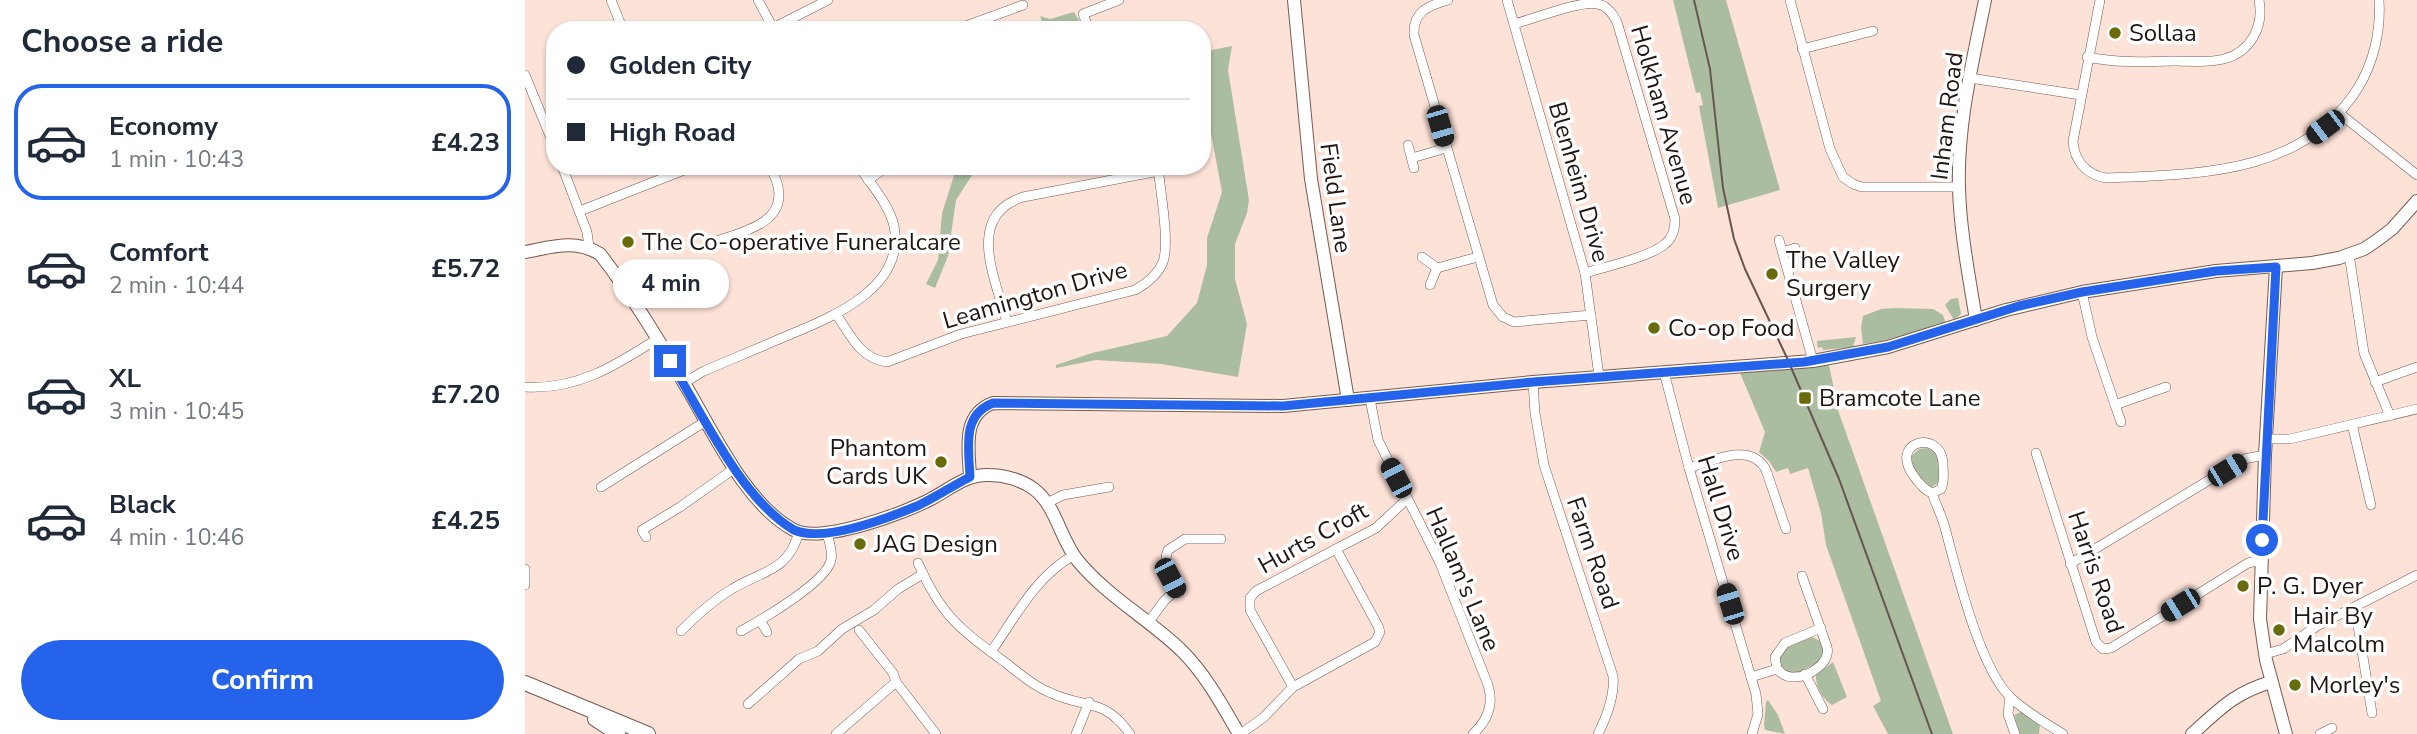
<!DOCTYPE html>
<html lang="en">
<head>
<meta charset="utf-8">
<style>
  :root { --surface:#fff; --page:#f2f2f3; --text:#1f2937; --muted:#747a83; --line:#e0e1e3; --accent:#2563eb }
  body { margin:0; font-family:"Nunito Sans",sans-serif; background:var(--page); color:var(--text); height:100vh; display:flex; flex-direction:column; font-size:26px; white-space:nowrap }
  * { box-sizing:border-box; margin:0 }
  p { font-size:23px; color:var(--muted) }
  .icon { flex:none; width:38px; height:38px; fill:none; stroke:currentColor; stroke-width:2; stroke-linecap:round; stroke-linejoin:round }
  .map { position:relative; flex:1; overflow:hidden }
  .details { display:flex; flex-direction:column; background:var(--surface); width:525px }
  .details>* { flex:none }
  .hud { position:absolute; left:21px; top:21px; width:665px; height:154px; border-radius:28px; box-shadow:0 2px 5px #0004; display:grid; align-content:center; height:154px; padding:0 21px; background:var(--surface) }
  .end { position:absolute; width:32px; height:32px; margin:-16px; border:9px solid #2563eb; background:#fff; box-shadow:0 0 0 4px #fff }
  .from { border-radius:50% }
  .bubble { position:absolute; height:49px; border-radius:24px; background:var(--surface); box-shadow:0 2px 5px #0004; font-size:23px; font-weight:700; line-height:49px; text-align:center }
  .car { position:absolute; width:21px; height:42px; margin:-21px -10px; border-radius:9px; box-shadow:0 0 5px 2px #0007; background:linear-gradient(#222 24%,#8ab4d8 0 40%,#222 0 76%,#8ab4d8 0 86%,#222 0) }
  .hud b { display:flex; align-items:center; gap:24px; height:66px; font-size:26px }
  .hud b+b { border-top:2px solid var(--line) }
  .hud i { width:18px; height:18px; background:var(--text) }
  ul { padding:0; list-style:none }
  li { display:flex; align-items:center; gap:21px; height:116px; margin:0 14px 10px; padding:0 7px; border:4px solid transparent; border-radius:28px }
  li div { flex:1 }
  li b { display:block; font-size:26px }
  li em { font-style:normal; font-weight:700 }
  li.current { border-color:var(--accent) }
  li>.icon { width:63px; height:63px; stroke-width:1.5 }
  h2 { padding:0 21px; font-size:32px; line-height:84px }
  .button { display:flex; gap:14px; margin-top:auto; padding:14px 21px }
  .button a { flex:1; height:80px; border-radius:42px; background:var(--accent); color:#fff; font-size:28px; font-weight:700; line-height:80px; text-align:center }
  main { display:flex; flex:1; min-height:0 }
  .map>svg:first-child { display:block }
  .green { fill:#abbda0 }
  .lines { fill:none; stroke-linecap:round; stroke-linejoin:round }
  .street-casing { stroke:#785b51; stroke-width:10 }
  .secondary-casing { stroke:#785b51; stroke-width:14 }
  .primary-casing { stroke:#785b51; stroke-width:16 }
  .street { stroke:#fff; stroke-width:9 }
  .secondary { stroke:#fff; stroke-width:12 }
  .primary { stroke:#fff; stroke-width:14 }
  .tram { stroke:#665550; stroke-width:2 }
  .route { stroke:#2563eb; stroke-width:9 }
  .poi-dot { fill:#696a09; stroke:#fff; stroke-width:2.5 }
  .labels { text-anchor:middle; stroke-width:7; stroke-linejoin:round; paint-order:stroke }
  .poi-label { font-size:24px; fill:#211511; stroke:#fff; text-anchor:start }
  .street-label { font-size:24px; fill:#211511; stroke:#fff }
</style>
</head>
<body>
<main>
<section class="details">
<h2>Choose a ride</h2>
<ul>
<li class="current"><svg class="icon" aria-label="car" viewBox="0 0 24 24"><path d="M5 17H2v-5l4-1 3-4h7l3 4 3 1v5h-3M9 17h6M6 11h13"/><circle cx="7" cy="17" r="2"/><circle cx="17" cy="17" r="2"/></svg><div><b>Economy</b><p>1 min · 10:43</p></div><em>£4.23</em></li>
<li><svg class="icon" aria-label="car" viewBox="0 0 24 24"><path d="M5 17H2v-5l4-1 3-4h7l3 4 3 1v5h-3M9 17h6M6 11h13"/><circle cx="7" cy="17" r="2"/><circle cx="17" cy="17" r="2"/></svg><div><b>Comfort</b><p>2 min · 10:44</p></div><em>£5.72</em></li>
<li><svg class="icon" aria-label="car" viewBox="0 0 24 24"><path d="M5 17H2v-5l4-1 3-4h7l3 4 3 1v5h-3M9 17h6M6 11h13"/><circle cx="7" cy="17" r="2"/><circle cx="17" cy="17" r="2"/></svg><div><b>XL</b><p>3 min · 10:45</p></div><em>£7.20</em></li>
<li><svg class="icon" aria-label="car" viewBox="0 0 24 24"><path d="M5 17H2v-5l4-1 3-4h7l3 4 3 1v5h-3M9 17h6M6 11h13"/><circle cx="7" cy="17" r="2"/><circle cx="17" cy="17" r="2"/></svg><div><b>Black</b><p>4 min · 10:46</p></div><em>£4.25</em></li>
</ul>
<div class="button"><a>Confirm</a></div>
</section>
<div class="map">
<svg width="1892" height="734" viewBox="0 0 1892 734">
  <rect width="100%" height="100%" fill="#fde2d8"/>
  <!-- green -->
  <g class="green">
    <path d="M1148,0H1201L1255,190L1193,208L1174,106L1178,105L1175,92L1171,93Z"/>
    <path d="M549,12L555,22L536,30H520L515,16L525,19Z"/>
    <path d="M707,46L703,70L724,200L722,213L710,244V279L722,324L713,377L636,364L571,360L531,368V365L567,353L642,336L672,303L682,265V238L697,192L685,128L677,122V52Z"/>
    <path d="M432,166H453L431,200L423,256L410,288L401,284L413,260L417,213Z"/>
    <path d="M1433,298L1436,314L1429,320L1420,305L1426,299Z"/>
    <path d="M1370,308L1408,309L1418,315L1421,324L1357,341L1338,344L1336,328L1338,316L1356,309Z"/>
    <path d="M1331,337L1328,347L1298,350L1297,347L1293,348L1292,341Z"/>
    <path d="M1304,365L1314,413L1428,734H1363L1348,706L1356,701L1301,545L1296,513L1283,468L1265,474L1263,468L1251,472L1244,461L1234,452L1240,432L1215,373Z"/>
    <path d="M1401,448C1416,451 1415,470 1413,483L1407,487H1403L1388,467L1386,456L1394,449Z"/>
    <path d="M1282,637H1287L1297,642L1300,654L1291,664L1269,674C1257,671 1247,659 1259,647C1264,643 1275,640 1282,637Z"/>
    <path d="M1308,662L1322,697L1307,705C1298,700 1290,685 1291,675Z"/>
    <path d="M1243,700L1253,715L1260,734L1240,730L1239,726L1241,702Z"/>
    <path d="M1496,712L1515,724L1514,734H1495L1489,715Z"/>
  </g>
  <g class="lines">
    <!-- street casing -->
    <g class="street-casing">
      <g id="street">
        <path d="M86,0L98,30"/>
        <path d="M233,0L249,30"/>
        <path d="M923,0C903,6 888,11 889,35L968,305L978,317L989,322L1066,315"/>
        <path d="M982,0L1060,273L1074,376"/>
        <path d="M1265,0L1305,149L1318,177L1328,184L1337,187H1434"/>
        <path d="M1575,0L1548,141C1549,161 1562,175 1581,178C1673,174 1778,175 1833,88C1849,62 1856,30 1854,0"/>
        <path d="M989,24C1008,19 1056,0 1072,4C1082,5 1088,14 1092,22L1150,219C1150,228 1148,238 1140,244C1125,257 1080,267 1060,273"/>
        <path d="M248,28L303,0"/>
        <path d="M185,30H189"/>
        <path d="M430,30L498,5"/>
        <path d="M564,30L558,14L594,0"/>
        <path d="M1277,49L1348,31"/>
        <path d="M1562,57C1592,63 1620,62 1650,61C1665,61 1684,63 1699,59C1726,52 1739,26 1734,0"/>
        <path d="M0,75L30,148"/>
        <path d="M1445,78L1556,95"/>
        <path d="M1814,113L1892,175"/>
        <path d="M883,145L889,168"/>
        <path d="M887,158L921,148"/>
        <path d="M37,166L62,232L64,247"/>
        <path d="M343,180L363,166"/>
        <path d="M55,211L169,166"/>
        <path d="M1254,240L1288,361"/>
        <path d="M192,241C217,232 261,223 253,187C252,180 248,173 245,166"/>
        <path d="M1258,252L1270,248"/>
        <path d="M1824,254L1839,353L1865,416"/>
        <path d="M897,257L912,268L905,285"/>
        <path d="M912,268L953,257"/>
        <path d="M1557,292L1567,337L1590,405L1641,387"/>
        <path d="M311,314C325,334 335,359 362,362L436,334L610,290C621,284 633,274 638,262C645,242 635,190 633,166"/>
        <path d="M482,322C471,280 439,216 498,197L634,171"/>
        <path d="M1139,372L1164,468L1231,694L1233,714L1227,734"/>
        <path d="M1008,382L1010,413L1019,465L1088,676C1090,696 1082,716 1073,734"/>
        <path d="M1850,382L1892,367"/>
        <path d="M159,383L177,372C202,361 227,351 252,340C297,321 382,292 369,226C364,204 346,185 334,166"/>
        <path d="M0,387C52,390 90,366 132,339"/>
        <path d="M845,399L853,440L915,563L963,685C969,704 963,720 948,734"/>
        <path d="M1590,405L1596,422"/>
        <path d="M1827,424L1846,505"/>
        <path d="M1741,439H1765L1892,409"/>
        <path d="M1511,453L1571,642L1578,649L1586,648L1723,563L1737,560"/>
        <path d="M1164,468C1187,461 1226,441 1241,470L1261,529"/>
        <path d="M76,487L181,421"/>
        <path d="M1407,493L1416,489C1420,481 1418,472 1418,463C1416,428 1360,441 1391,479C1396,485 1399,490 1407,493C1411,505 1417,516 1420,528C1432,572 1454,666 1485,697C1501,712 1520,723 1538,734"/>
        <path d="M522,503L538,495L584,487"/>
        <path d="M121,537L117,530L155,507L210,468"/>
        <path d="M393,563C417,617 435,629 481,663C495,674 509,686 526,693C560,709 579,697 605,734"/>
        <path d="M1545,564L1719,459L1740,455"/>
        <path d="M0,569V585"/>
        <path d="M654,593C645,582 637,564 643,550L660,539H696"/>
        <path d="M1830,607L1847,713"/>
        <path d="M235,620L242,632"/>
        <path d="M623,623L639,601L651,590"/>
        <path d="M334,630L368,673L371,682"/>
        <path d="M156,631C171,616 188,600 207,589C238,570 263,572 274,532"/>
        <path d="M216,631C236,620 302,582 306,560C308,552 304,541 302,533"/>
        <path d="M466,652C490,617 511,576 549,555"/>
        <path d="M1740,654L1758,649L1792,626L1892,575"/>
        <path d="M1252,669C1256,673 1260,677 1267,677C1282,678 1306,664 1302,647L1277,576"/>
        <path d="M1280,674L1298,709"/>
        <path d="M1226,677L1252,669L1250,657L1260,643L1296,628"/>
        <path d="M768,687L725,610V598L731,591L851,528L882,499"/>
        <path d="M1485,697L1483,714L1490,734"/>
        <path d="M223,704L274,659L293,651L317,629L349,610L373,589L398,574"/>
        <path d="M311,734L371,682L411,734"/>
        <path d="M551,734L564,702"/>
        <path d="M715,734L738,718L768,687L850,642L855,632L853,626L811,549"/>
        <path d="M1795,734L1807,728"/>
      </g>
    </g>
    <!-- secondary casing -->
    <g class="secondary-casing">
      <g id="secondary">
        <path d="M769,0L786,179L823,400"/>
        <path d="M0,252C27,247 50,239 75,254C106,294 133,339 159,383C187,429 220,504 269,530C296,544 380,513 406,499C425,489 441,474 464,475C479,475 497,480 509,489C532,507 535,539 553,561C583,597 624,619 657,651C681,675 697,705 714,734"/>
        <path d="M1751,267L1740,455L1735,619L1741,660L1761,734"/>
        <path d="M1451,320C1444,276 1435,231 1434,187C1432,124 1448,61 1460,0"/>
        <path d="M445,477C444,450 436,415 468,403L758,406L1008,382L1288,361L1363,347L1481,310L1557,292L1691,271L1787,263L1814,258L1839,249L1851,241L1867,229L1892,201"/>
        <path d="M1667,734C1695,709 1709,693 1746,682"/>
      </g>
    </g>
    <!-- primary casing -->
    <g class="primary-casing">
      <g id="primary">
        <path d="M0,683L123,734"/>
        <path d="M70,719L93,734"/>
      </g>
    </g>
    <!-- street -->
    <use href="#street" class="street"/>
    <!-- secondary -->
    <use href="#secondary" class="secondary"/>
    <!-- primary -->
    <use href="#primary" class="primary"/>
    <!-- tram -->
    <path class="tram" d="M1169,0L1185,69L1198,188L1209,239L1220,269L1262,358L1314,479L1407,734"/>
  </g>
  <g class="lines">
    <!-- route -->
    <path class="route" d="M145,361C177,413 216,499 269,530C299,543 363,518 392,506C410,498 427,486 445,477C444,450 436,415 468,403L758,406L1008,382L1279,362L1363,347L1494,306L1557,292L1691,271L1751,267L1737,540"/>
  </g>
  <!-- markers -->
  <g class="poi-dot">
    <circle cx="1590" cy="33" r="7"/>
    <circle cx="103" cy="242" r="7"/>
    <circle cx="1247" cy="274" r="7"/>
    <circle cx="1129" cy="328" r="7"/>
    <rect x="1273" y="391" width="14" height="14" rx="3.5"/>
    <circle cx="416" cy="462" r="7"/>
    <circle cx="335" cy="544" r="7"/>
    <circle cx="1718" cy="586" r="7"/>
    <circle cx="1754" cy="630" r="7"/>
    <circle cx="1770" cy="685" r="7"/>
  </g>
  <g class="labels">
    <!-- poi labels -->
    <g class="poi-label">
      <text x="1604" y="41">Sollaa</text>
      <text x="117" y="250">The Co-operative Funeralcare</text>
      <text x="1261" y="268">The Valley<tspan x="1261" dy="28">Surgery</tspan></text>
      <text x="1143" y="336">Co-op Food</text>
      <text x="1294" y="406">Bramcote Lane</text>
      <text x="402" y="456" text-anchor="end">Phantom<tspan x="402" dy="28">Cards UK</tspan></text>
      <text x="349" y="552">JAG Design</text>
      <text x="1732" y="594">P. G. Dyer</text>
      <text x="1768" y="624">Hair By<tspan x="1768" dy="28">Malcolm</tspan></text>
      <text x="1784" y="693">Morley's</text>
    </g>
    <!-- street labels -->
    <g class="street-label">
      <text transform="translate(1139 115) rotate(74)" y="8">Holkham Avenue</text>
      <text transform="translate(1422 116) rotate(-83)" y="8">Inham Road</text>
      <text transform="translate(1054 182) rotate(74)" y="8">Blenheim Drive</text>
      <text transform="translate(811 198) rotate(82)" y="8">Field Lane</text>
      <text transform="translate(510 295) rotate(-16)" y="8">Leamington Drive</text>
      <text transform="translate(1196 508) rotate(73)" y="8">Hall Drive</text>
      <text transform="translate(788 538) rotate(-29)" y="8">Hurts Croft</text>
      <text transform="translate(1068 553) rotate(71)" y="8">Farm Road</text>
      <text transform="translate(1571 572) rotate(71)" y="8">Harris Road</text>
      <text transform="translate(938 579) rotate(67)" y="8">Hallam's Lane</text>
    </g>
  </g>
</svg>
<i class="end from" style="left:1737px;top:540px"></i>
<i class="end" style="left:145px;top:361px"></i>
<div class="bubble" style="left:88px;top:259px;width:116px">4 min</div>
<i class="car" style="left:915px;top:126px;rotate:164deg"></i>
<i class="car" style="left:1800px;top:127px;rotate:233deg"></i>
<i class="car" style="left:1702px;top:470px;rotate:59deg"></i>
<i class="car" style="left:871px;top:478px;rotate:332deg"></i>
<i class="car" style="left:645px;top:578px;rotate:152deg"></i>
<i class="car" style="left:1205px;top:604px;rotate:343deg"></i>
<i class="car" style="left:1655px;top:605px;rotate:238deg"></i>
<div class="hud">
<b><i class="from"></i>Golden City</b>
<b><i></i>High Road</b>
</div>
</div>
</main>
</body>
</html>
